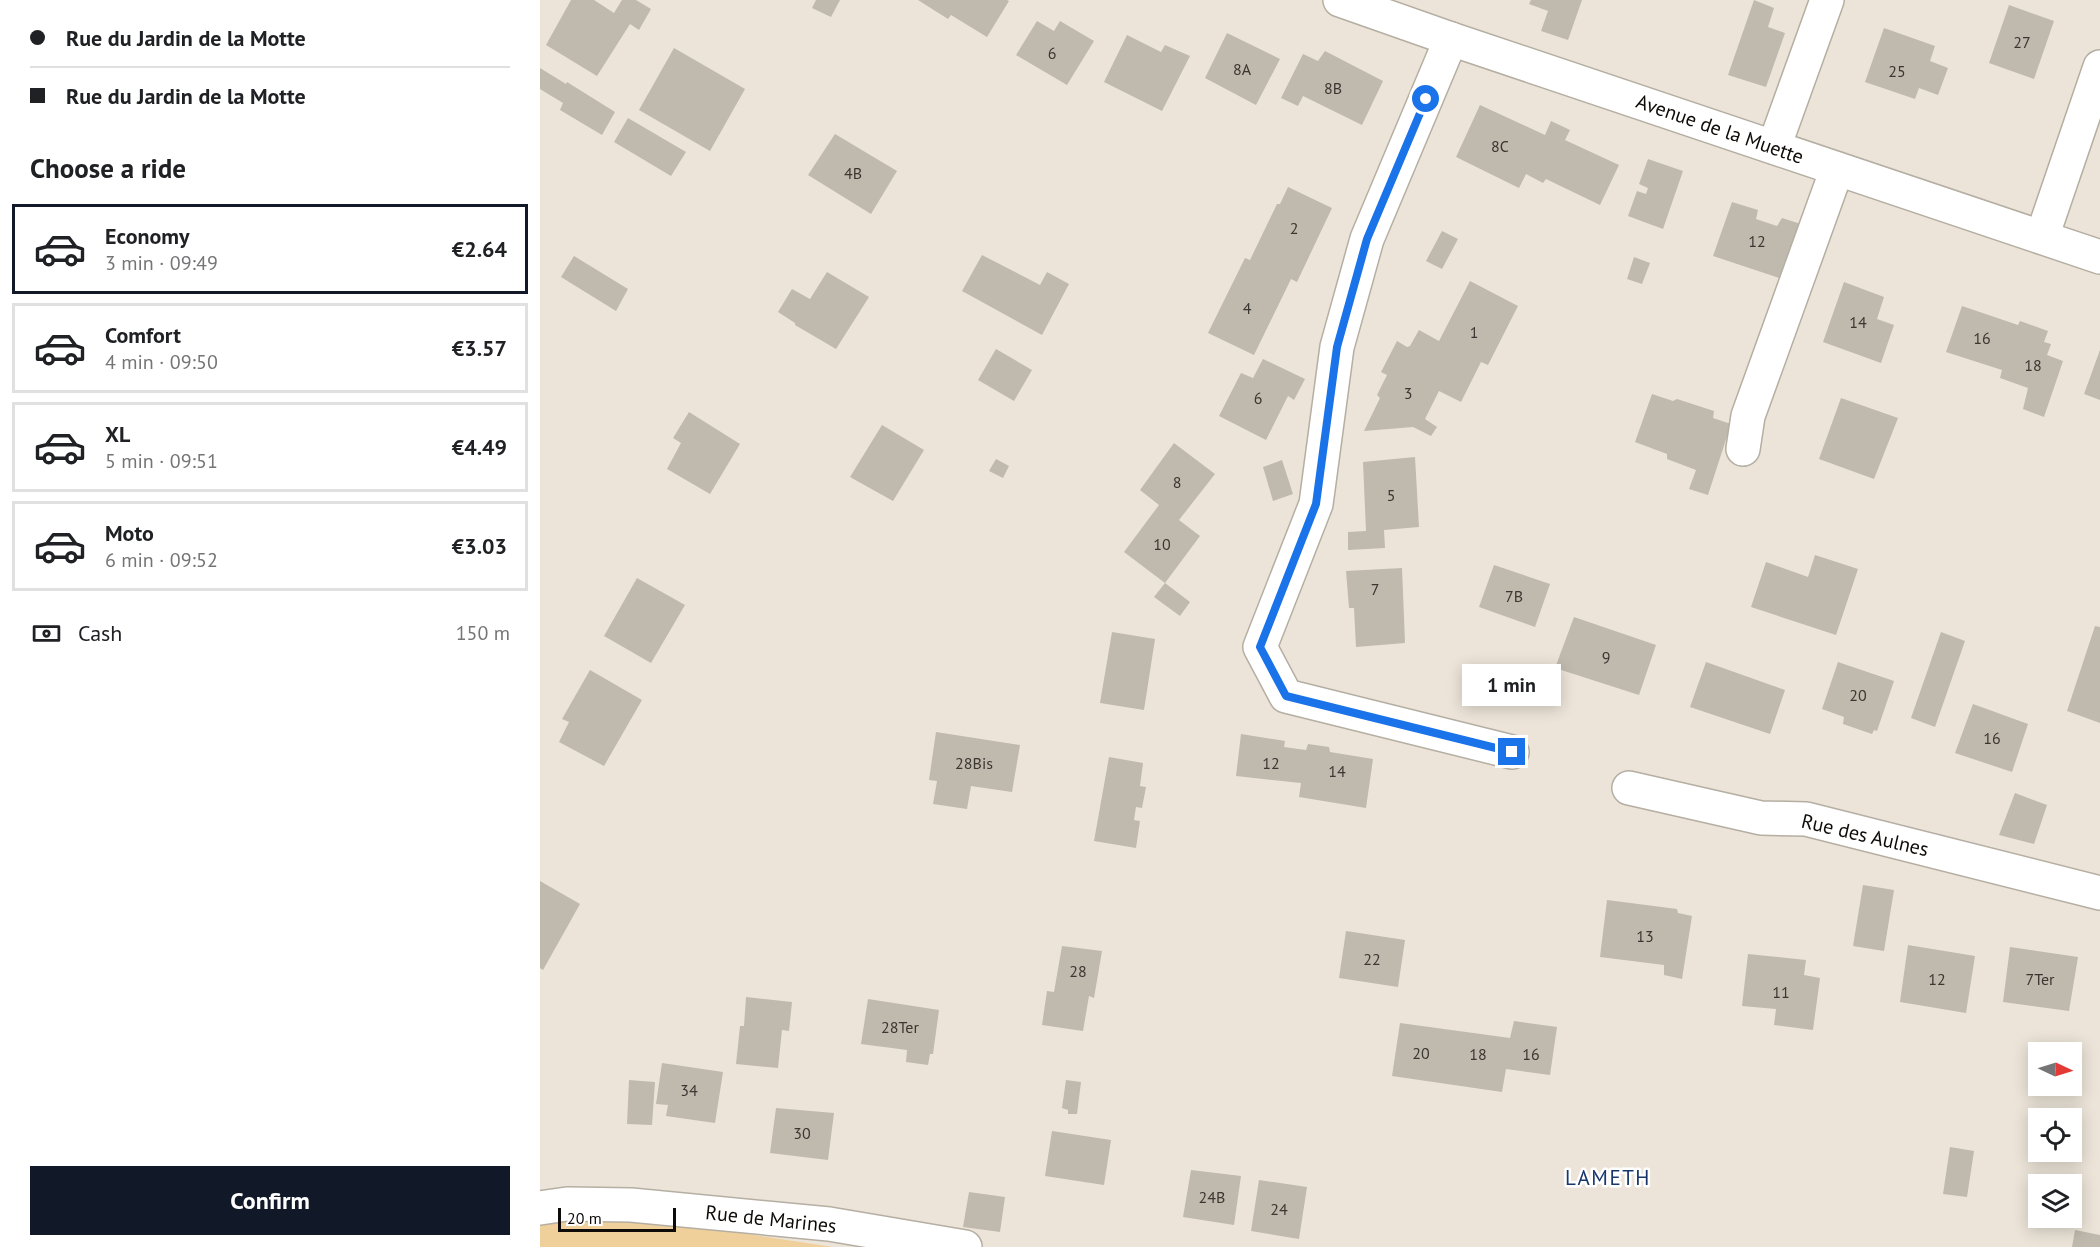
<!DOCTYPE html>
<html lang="en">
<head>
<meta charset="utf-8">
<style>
  :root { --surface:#fff; --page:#f6f6f6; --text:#202124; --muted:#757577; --line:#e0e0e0; --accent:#111827 }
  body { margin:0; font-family:"PT Sans",sans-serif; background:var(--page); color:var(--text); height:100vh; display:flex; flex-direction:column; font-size:22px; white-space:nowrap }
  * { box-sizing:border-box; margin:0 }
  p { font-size:20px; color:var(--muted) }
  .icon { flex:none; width:33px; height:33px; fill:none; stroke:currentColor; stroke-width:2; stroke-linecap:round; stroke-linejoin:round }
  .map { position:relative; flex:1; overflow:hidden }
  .details { display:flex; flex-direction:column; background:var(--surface); width:540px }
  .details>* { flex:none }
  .banner { display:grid; align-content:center; height:132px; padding:0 30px; background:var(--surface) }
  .needle { width:39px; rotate:94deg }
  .controls { position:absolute; left:1488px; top:1042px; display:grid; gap:12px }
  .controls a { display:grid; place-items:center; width:54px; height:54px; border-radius:0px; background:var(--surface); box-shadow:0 3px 15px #0003; font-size:30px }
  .scale { position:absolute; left:18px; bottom:15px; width:118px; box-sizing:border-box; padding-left:6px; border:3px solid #0e0b08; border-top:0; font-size:16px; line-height:21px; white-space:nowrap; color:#0e0b08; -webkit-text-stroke:4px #fff; paint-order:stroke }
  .end { position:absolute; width:27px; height:27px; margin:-14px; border:8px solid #1a73e8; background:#fff; box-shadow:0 0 0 3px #fff }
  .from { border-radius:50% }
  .bubble { position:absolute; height:42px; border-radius:0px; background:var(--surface); box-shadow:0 3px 15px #0003; font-size:20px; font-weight:700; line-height:42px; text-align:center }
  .banner b { display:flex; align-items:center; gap:21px; height:57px; font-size:22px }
  .banner b+b { border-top:2px solid var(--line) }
  .banner i { width:15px; height:15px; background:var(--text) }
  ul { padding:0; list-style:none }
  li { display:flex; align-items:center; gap:18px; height:90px; margin:0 12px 9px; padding:0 18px; border:3px solid var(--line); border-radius:0px }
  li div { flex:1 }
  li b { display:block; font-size:22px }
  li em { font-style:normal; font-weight:700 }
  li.on { border-color:var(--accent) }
  li>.icon { width:54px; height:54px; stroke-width:1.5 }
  h2 { padding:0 30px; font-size:27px; line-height:72px }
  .pay { display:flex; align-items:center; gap:15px; height:66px; padding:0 30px; font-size:22px }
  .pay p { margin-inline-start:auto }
  .primary-button { display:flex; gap:12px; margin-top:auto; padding:12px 30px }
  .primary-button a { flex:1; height:69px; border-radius:0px; background:var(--accent); color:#fff; font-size:24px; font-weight:700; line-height:69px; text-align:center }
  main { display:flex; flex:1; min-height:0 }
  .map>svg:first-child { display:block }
  .green { fill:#f0d09a }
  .building { fill:#c0b9ad }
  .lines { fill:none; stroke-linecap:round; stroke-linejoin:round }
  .minor-casing { stroke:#b5aea2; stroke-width:36 }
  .minor { stroke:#fff; stroke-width:33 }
  .route { stroke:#1a73e8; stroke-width:8 }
  .labels { text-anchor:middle; stroke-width:5; stroke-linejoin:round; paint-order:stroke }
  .number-label { font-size:16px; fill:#3a3631 }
  .street-label { font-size:20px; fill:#0e0b08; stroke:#fff }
  .neighbourhood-label { font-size:21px; letter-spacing:1.5px; fill:#18366c; stroke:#fff }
</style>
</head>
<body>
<main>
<section class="details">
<div class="banner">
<b><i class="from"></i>Rue du Jardin de la Motte</b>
<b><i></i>Rue du Jardin de la Motte</b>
</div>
<h2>Choose a ride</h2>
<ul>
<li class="on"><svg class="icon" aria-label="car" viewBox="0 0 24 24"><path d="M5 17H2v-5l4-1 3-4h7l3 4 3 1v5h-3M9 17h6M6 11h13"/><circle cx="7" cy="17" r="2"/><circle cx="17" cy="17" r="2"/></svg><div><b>Economy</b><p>3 min · 09:49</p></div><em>€2.64</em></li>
<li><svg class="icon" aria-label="car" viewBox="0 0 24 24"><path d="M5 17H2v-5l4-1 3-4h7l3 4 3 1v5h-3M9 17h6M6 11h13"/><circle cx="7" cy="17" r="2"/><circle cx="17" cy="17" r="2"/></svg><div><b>Comfort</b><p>4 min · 09:50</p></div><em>€3.57</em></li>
<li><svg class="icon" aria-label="car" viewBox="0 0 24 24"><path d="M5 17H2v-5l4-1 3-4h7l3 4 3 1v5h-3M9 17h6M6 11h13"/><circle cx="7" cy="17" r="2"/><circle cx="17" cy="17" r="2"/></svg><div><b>XL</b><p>5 min · 09:51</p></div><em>€4.49</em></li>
<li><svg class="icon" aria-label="car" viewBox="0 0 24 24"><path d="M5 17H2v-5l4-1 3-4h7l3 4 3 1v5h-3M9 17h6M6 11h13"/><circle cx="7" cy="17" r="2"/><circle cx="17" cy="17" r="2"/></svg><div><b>Moto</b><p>6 min · 09:52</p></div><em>€3.03</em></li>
</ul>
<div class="pay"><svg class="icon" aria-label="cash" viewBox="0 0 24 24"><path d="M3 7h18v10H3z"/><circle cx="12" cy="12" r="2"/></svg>Cash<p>150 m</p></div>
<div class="primary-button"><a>Confirm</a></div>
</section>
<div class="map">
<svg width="1560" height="1247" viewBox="0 0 1560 1247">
  <rect width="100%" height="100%" fill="#ece4d8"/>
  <!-- green -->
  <path class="green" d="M74,1214L293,1247H0V1225Z"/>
  <!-- building -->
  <g class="building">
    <path d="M31,0H54L74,13L82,0H96L111,9L99,30L90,24L57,76L6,45Z"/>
    <path d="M276,0H300L291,17L272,8Z"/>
    <path d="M378,0H467L469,1L447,37L411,15L408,19Z"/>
    <path d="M991,0H1042L1028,40L1001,31L1008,11L989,4Z"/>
    <path d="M1214,0L1234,8L1228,27L1245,33L1226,87L1188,75Z"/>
    <path d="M1469,5L1514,21L1494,79L1449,63Z"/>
    <path d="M497,21L514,31L520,21L554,41L527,85L476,55Z"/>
    <path d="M1344,28L1395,46L1390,61L1408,68L1398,95L1379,88L1375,99L1325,82Z"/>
    <path d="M687,33L740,59L716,105L665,78Z"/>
    <path d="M587,35L621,52L625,45L650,56L622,111L564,82Z"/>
    <path d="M134,48L205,89L170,151L99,110Z"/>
    <path d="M785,51L843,81L822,125L763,96L758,106L741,98L763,54L778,61Z"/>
    <path d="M0,68L26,84L27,82L75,112L62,135L20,110L23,103L0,89Z"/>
    <path d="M940,105L1005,135L1011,121L1030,130L1025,140L1079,165L1060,205L1006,179L1003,183L986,174L979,188L916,157Z"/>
    <path d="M88,118L146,152L131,176L74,142Z"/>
    <path d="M295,134L357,171L331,214L268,175Z"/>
    <path d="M1108,159L1143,171L1123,229L1088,216L1097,191L1106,194L1108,188L1099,184Z"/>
    <path d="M748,187L792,208L757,282L751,279L714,355L668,333L705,258L710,260L737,204H740Z"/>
    <path d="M1192,202L1218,210L1216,219L1237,226L1242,218L1261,224L1242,279L1173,256Z"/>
    <path d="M902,231L918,239L902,269L886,261Z"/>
    <path d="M442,255L500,285L507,272L529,284L502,335L422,291Z"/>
    <path d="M34,256L88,289L76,311L21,277Z"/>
    <path d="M1094,257L1110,263L1102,284L1087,279Z"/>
    <path d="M287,272L329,297L296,349L255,325V323L238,312L252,289L270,299Z"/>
    <path d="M930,281L978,306L948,365L941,362L921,402L899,391L885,419L897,427L891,436L873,427L824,431L840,398L837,395L847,375L841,372L857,341L867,347L870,346L879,330L899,341Z"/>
    <path d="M1304,282L1344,297L1337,319L1354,325L1341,363L1283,342Z"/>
    <path d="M1422,306L1478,325L1480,321L1508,331L1504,342L1511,344L1507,355L1523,361L1504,417L1483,409L1488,388L1460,378L1462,370L1406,352Z"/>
    <path d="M456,349L492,370L474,401L438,380Z"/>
    <path d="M1560,350V400L1544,394Z"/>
    <path d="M723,359L765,379L754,400L748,396L726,440L679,416L701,373L713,378Z"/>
    <path d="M1112,394L1133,401L1137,399L1174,411L1173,418L1191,424L1168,495L1149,489L1156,470L1127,459V454L1095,442Z"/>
    <path d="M1301,398L1358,418L1334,479L1279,459Z"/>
    <path d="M149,412L200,444L170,494L127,469L141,443L133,438Z"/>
    <path d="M342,425L384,450L353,501L310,477Z"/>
    <path d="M634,443L675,474L639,520L660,536L625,583L584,552L619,505L600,490Z"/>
    <path d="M875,457L879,527L844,530L845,548L808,550V532L826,531L823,462Z"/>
    <path d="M456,459L469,466L463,478L449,471Z"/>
    <path d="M742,460L753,494L733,501L723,467Z"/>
    <path d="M1275,555L1318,569L1296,635L1211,607L1226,562L1268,577Z"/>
    <path d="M954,565L1010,584L995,627L939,607Z"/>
    <path d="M862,568L865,643L816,647L814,608H809L806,571Z"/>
    <path d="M97,578L145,605L111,663L64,636Z"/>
    <path d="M625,583L650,602L640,616L614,597Z"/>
    <path d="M1034,617L1116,645L1099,695L1015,668Z"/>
    <path d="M1555,626L1560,627V723L1527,711Z"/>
    <path d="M572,632L615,639L604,710L560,703Z"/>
    <path d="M1401,632L1425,641L1395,727L1371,718Z"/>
    <path d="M1166,662L1245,690L1230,734L1150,707Z"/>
    <path d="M1298,662L1354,681L1337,731L1334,730L1332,734L1303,724L1304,717L1282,709Z"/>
    <path d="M50,670L102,700L64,766L19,742L29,722L22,719Z"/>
    <path d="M1433,704L1488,724L1472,772L1415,753Z"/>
    <path d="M396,732L480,745L472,792L431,786L427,809L393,804L397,781L389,780Z"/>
    <path d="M701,734L745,741L744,747L766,750L768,744L789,747L790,752L833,759L826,808L759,797L761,783L696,776Z"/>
    <path d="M569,757L603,763L600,786L606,787L602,808L596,807L594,820L600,821L596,848L554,841Z"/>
    <path d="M1475,793L1507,805L1494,844L1459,835Z"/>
    <path d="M0,881L40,904L3,970L0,968Z"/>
    <path d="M1323,885L1354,890L1344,951L1313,946Z"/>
    <path d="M1067,900L1137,909L1138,913L1152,916L1142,979L1124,975V965L1060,957Z"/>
    <path d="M806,931L865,940L858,987L799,978Z"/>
    <path d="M1368,945L1435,956L1426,1013L1360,1002Z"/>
    <path d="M522,946L562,951L554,998L549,996L543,1031L502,1025L507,991L514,992Z"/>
    <path d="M1470,947L1538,957L1529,1011L1463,1002Z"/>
    <path d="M1208,954L1266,960L1264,975L1280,978L1273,1030L1234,1025L1236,1009L1202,1006Z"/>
    <path d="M206,997L252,1002L249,1031L242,1030L238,1068L196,1064L200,1026H204Z"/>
    <path d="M328,999L399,1010L393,1054H390L388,1065L366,1062L367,1050L321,1044Z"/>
    <path d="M974,1021L1017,1027L1010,1075L966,1069L962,1092L852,1076L860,1023L970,1038Z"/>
    <path d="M122,1063L183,1072L175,1123L126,1116L128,1105L116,1104Z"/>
    <path d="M89,1080L115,1082L112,1125L87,1124Z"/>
    <path d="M526,1080L541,1082L537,1114H528V1110L522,1108Z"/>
    <path d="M236,1108L294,1113L288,1160L230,1153Z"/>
    <path d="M512,1131L571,1140L564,1185L505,1176Z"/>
    <path d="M1410,1147L1434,1151L1427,1197L1403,1194Z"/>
    <path d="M651,1170L701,1176L694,1225L643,1217Z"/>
    <path d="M719,1180L767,1187L759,1239L711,1231Z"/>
    <path d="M429,1192L465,1197L460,1232L423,1227Z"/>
    <path d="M1535,1230L1560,1235V1247H1532Z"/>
  </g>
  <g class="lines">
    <!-- minor casing -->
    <g class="minor-casing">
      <g id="minor">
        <path d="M800,0L911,39L1560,257"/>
        <path d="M911,39L827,239L797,347L776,504L720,647L746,696L972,752"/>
        <path d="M1234,147L1287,0"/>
        <path d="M1502,237L1560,67"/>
        <path d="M1203,449L1208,416L1297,169"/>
        <path d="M1089,788L1221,818L1266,819L1560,893"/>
        <path d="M0,1208L27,1204L91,1205L289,1224L425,1247"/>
      </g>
    </g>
    <!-- minor -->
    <use href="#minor" class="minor"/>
  </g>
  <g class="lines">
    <!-- route -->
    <path class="route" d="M886,99L827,239L797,347L776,504L720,647L746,696L972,752"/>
  </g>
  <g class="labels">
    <!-- number labels -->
    <g class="number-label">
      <text x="1482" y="48">27</text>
      <text x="512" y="59">6</text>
      <text x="702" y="75">8A</text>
      <text x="1357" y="77">25</text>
      <text x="793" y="94">8B</text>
      <text x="960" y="152">8C</text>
      <text x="313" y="179">4B</text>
      <text x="754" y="234">2</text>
      <text x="1217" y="247">12</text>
      <text x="707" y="314">4</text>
      <text x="1318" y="328">14</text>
      <text x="934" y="338">1</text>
      <text x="1442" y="344">16</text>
      <text x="1493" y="371">18</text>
      <text x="868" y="399">3</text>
      <text x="718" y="404">6</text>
      <text x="637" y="488">8</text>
      <text x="851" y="501">5</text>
      <text x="622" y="550">10</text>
      <text x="835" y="595">7</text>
      <text x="974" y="602">7B</text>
      <text x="1066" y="663">9</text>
      <text x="1318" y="701">20</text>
      <text x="1452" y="744">16</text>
      <text x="434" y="769">28Bis</text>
      <text x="731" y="769">12</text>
      <text x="797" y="777">14</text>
      <text x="1105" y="942">13</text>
      <text x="832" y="965">22</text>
      <text x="538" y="977">28</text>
      <text x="1397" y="985">12</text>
      <text x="1500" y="985">7Ter</text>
      <text x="1241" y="998">11</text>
      <text x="360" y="1033">28Ter</text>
      <text x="881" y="1059">20</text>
      <text x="938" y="1060">18</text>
      <text x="991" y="1060">16</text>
      <text x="149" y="1096">34</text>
      <text x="262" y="1139">30</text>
      <text x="672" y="1203">24B</text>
      <text x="739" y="1215">24</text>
    </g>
    <!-- street labels -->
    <g class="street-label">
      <text transform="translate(1180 129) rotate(19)" y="7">Avenue de la Muette</text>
      <text transform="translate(1325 835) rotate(13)" y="7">Rue des Aulnes</text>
      <text transform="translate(231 1219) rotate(6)" y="7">Rue de Marines</text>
    </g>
    <!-- neighbourhood labels -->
    <g class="neighbourhood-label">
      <text x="1068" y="1185">LAMETH</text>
    </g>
  </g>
</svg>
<div class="controls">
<a><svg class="needle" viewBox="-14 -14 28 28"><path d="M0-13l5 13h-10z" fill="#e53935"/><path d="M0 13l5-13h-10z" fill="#757577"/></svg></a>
<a><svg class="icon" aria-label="locate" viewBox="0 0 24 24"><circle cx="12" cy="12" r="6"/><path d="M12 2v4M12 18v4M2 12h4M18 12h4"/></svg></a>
<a><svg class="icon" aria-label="layers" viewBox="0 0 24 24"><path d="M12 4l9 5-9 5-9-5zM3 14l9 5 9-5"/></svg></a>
</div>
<div class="scale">20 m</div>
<i class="end from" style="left:886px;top:99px"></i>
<i class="end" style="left:972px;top:752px"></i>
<div class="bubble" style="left:922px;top:664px;width:99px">1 min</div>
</div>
</main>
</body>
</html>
